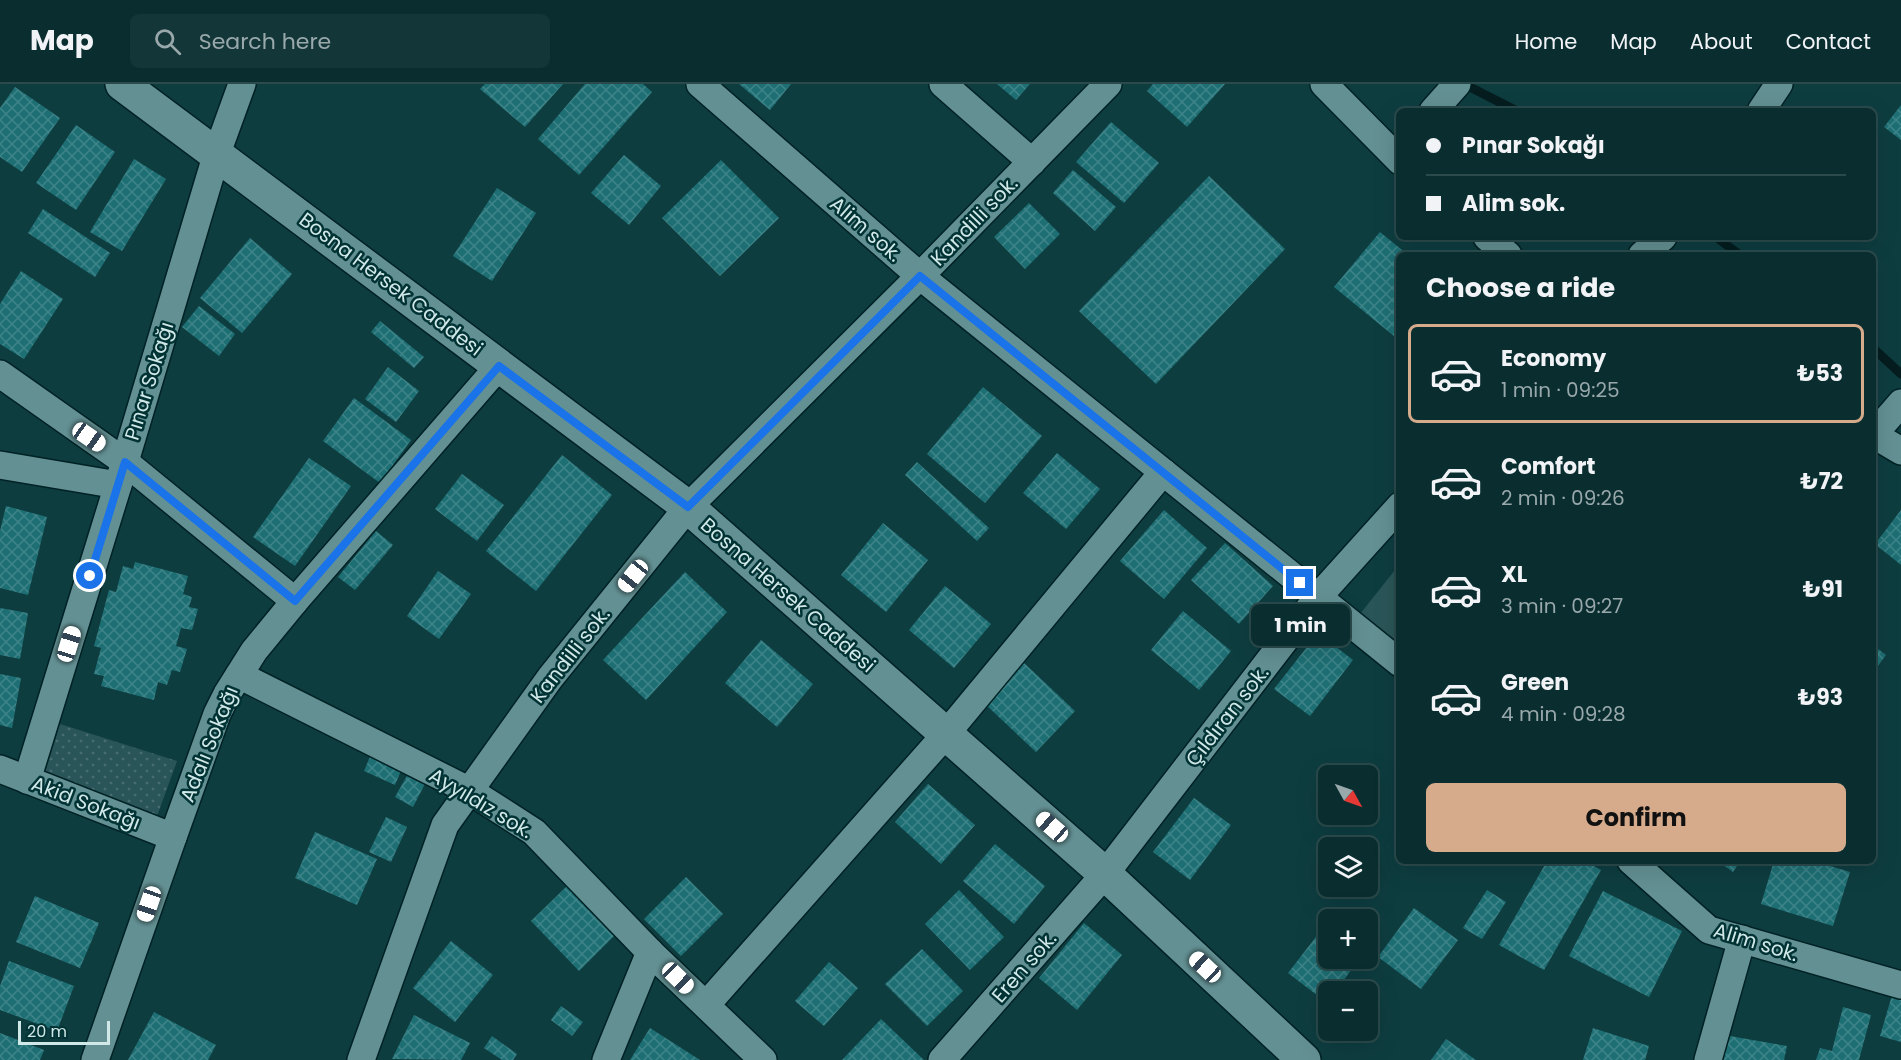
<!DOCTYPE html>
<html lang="en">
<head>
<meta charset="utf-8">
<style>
  :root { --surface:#0a2e30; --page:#133638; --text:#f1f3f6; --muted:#99a8ab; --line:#2a4a4c; --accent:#d6ab8b }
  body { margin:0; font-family:Poppins,sans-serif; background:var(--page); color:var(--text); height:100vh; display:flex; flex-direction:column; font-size:22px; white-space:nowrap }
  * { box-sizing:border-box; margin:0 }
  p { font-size:20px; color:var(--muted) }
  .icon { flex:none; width:33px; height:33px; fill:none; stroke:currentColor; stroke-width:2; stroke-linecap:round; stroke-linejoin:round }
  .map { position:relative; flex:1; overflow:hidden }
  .details { position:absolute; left:1396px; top:168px; width:480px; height:612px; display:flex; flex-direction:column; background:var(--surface); border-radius:9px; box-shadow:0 6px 24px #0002,0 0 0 2px var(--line) }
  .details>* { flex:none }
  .hud { position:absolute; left:1396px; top:24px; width:480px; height:132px; border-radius:9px; box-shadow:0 6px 24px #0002,0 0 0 2px var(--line); display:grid; align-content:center; height:132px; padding:0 30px; background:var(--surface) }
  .needle { width:39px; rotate:130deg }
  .controls { position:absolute; left:1318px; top:681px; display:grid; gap:12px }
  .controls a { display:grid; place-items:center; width:60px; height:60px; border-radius:9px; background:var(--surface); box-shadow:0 6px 24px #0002,0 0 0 2px var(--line); font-size:30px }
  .scale { position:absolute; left:18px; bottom:15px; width:92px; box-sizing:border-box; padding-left:6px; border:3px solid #d1e8e9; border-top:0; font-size:16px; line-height:21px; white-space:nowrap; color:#d1e8e9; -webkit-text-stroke:4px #013335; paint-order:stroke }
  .end { position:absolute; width:27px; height:27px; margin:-14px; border:8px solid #1a73e8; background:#fff; box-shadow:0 0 0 3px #fff }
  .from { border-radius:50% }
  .bubble { position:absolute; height:42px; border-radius:9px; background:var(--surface); box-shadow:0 6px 24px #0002,0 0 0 2px var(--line); font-size:20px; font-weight:700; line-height:42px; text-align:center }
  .car { position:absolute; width:18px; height:36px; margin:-18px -9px; border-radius:8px; box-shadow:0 0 4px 2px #0007; background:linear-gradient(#fff 24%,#345 0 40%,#fff 0 76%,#345 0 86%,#fff 0) }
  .hud b { display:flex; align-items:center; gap:21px; height:57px; font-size:22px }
  .hud b+b { border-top:2px solid var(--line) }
  .hud i { width:15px; height:15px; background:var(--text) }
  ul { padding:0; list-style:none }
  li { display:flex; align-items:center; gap:18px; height:99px; margin:0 12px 9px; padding:0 18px; border:3px solid transparent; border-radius:9px }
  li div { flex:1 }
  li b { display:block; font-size:22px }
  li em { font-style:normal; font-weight:700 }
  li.selected { border-color:var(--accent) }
  li>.icon { width:54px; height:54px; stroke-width:1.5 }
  h2 { padding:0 30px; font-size:27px; line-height:72px }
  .button { display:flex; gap:12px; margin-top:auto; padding:12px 30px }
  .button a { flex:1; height:69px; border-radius:9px; background:var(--accent); color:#111; font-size:24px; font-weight:700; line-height:69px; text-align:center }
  header { display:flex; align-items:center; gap:36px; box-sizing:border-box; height:84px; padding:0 30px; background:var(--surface); border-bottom:2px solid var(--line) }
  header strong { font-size:28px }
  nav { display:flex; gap:33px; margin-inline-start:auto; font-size:21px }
  .search { width:420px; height:54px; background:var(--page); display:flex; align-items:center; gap:15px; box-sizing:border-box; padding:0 21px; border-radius:9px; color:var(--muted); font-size:22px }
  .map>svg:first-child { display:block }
  .grass { fill:url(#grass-dots) }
  .park { fill:#2a5558 }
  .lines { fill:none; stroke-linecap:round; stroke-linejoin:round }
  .stream { stroke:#051d1f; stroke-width:9 }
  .building { fill:url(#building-cross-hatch) }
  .minor-casing { stroke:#002225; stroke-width:30 }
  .secondary-casing { stroke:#002225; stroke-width:36 }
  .minor { stroke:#639093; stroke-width:27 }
  .secondary { stroke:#639093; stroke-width:33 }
  .route { stroke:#1a73e8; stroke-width:8 }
  .labels { text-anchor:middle; stroke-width:5; stroke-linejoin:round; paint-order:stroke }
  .street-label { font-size:20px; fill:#d1e8e9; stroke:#013335 }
</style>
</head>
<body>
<header>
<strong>Map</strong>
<div class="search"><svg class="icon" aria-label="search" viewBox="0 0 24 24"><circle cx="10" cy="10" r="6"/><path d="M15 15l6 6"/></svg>Search here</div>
<nav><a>Home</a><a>Map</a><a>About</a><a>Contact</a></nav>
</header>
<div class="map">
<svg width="1901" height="976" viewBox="0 0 1901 976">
  <defs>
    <pattern id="grass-dots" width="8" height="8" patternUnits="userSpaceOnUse" patternTransform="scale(1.5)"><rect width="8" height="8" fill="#2a5558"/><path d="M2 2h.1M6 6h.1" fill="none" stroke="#486d70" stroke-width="1.8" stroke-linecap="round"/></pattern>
    <pattern id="building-cross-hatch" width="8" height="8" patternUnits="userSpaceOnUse" patternTransform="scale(1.5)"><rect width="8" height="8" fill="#1e6f74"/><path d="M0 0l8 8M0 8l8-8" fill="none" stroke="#3e8488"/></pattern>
  </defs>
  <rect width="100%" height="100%" fill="#0e3d40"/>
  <!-- grass -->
  <path class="grass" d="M60,640L177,677L156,735L45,688Z"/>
  <!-- park -->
  <path class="park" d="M1399,481V560L1360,530Z"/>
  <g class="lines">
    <!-- stream -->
    <g class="stream">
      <path d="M1464,0L1517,27"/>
      <path d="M1716,153L1740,171"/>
      <path d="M1874,265L1901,290"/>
    </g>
  </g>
  <!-- building -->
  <g class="building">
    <path d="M485,0H563L525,43L480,5Z"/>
    <path d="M585,0H643L652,8L579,91L538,55Z"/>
    <path d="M739,0H791L770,26Z"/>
    <path d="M997,0H1030L1016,16Z"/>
    <path d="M1153,0H1225L1187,43L1147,7Z"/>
    <path d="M15,3L60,34L22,88L0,73V24Z"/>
    <path d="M1901,21V56L1884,43Z"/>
    <path d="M1111,38L1159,79L1124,119L1076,78Z"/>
    <path d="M76,41L115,68L76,126L36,99Z"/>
    <path d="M624,71L661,102L629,141L591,109Z"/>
    <path d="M134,75L166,95L122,167L90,148Z"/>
    <path d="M721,76L779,134L720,192L662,134Z"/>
    <path d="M1073,86L1116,123L1095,147L1053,109Z"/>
    <path d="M1209,92L1285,165L1156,300L1079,227Z"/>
    <path d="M497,104L536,129L492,197L453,172Z"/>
    <path d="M1029,119L1060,150L1025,185L994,153Z"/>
    <path d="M43,125L110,169L95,193L28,149Z"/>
    <path d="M1380,148L1408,171H1400V257L1334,203Z"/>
    <path d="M250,154L292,190L242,249L200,214Z"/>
    <path d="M21,187L63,215L24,275L0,260V220Z"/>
    <path d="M199,222L235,250L219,272L182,243Z"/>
    <path d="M380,237L424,273L414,284L371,248Z"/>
    <path d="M388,283L419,307L396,338L365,315Z"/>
    <path d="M983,303L1042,352L985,419L927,370Z"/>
    <path d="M354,314L411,356L380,399L323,357Z"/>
    <path d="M1057,369L1100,405L1066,445L1023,409Z"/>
    <path d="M562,371L612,411L536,507L486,467Z"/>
    <path d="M309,374L351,402L295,482L253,453Z"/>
    <path d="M917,378L989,444L977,457L905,391Z"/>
    <path d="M462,390L504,421L477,457L435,425Z"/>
    <path d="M6,422L47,433L28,511L0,504V447Z"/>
    <path d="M1164,426L1207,464L1164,515L1120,477Z"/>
    <path d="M1901,426V481L1875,460Z"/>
    <path d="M883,439L928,476L886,528L841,491Z"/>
    <path d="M376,447L393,461L355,506L338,493Z"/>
    <path d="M1225,459L1273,502L1239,540L1191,496Z"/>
    <path d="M135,478L188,492L183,510L192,513L189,523L198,525L192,546L181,544L176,562L187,565L180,588L172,586L167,601L158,598L154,616L101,602L104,592L94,590L101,564L94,562L109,506L116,508L123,482L133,485Z"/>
    <path d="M438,487L471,510L439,555L407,532Z"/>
    <path d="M685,488L727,528L646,616L603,576Z"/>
    <path d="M945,502L991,540L954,584L909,546Z"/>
    <path d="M0,524L28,529L20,575L0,571Z"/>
    <path d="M1183,527L1231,567L1199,606L1151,566Z"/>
    <path d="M1318,549L1353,576L1310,632L1274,605Z"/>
    <path d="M761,556L813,600L777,643L725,599Z"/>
    <path d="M1874,562L1886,571L1874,587Z"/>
    <path d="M1023,578L1075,627L1036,668L984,619Z"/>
    <path d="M0,590L21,594L12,644L0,641Z"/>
    <path d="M372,668L403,682L395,701L364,687Z"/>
    <path d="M412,683L429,692L413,723L395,713Z"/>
    <path d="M928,700L975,741L941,780L895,738Z"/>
    <path d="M1194,714L1231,741L1190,796L1153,768Z"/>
    <path d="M386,733L407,743L391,778L369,768Z"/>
    <path d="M315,748L377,775L357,821L295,794Z"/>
    <path d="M995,760L1045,802L1014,840L963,797Z"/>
    <path d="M1547,777H1585L1601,786L1544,886L1499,861Z"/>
    <path d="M1718,777H1740L1733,788Z"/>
    <path d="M1774,777H1814L1850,788L1833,842L1761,820Z"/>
    <path d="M686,793L723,830L681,872L644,835Z"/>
    <path d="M567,802L615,851L579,887L531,837Z"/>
    <path d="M959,806L1004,853L970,886L925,840Z"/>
    <path d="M1487,806L1506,818L1482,855L1463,844Z"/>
    <path d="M1603,807L1682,847L1649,913L1569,872Z"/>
    <path d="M35,812L99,839L80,884L16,858Z"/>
    <path d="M1414,824L1458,856L1421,905L1378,873Z"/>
    <path d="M1084,839L1122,871L1077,926L1039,894Z"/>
    <path d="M1322,845L1329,851V874H1360L1335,908H1329V915L1326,918L1288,889Z"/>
    <path d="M451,857L493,891L455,938L413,904Z"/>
    <path d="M922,865L963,907L927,942L885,900Z"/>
    <path d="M9,877L74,902L57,947L0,926V902Z"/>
    <path d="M829,878L858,904L824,942L795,917Z"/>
    <path d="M1893,908L1901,910V958L1880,952Z"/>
    <path d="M561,922L583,938L572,952L551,936Z"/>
    <path d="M1843,923L1871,931L1859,976H1816L1820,964L1832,967Z"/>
    <path d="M154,928L216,961L208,976H128Z"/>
    <path d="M414,931L470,959L461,976L392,975Z"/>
    <path d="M881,935L924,976H842Z"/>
    <path d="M650,944L700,976H630Z"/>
    <path d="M1593,944L1649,962L1645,976H1583Z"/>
    <path d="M0,949L44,966L40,976H0Z"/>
    <path d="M1724,951L1787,962L1784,976H1720Z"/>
    <path d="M492,952L517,970L513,976H502L484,964Z"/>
    <path d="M1446,955L1476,976H1431Z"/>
  </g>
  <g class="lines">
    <!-- minor casing -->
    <g class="minor-casing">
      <g id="minor">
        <path d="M700,0L920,192L1400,579"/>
        <path d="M943,0L1032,78"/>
        <path d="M1324,0L1400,77"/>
        <path d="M1433,27L1457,0"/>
        <path d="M1761,27L1779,0"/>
        <path d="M1487,153L1508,171"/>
        <path d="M1642,171L1663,153"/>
        <path d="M0,290L125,378L295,517"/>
        <path d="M1874,350L1901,319"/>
        <path d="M1874,351L1901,367"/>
        <path d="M0,381L118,401"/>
        <path d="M239,591L470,707L534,748L650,868L763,976"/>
        <path d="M0,685L173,753"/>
        <path d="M27,696L118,401L217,69L242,0"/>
        <path d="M1631,777L1709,846L1901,901"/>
        <path d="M706,921L946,650L1163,388"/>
        <path d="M95,976L173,753L217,630L227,610L254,567L295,517L499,282"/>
        <path d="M361,976L445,741L550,594L688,423L920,192L1108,0"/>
        <path d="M606,976L650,868"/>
        <path d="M942,976L1105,790L1318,513L1400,422"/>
        <path d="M1708,976L1742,855"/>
      </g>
    </g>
    <!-- secondary casing -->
    <g class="secondary-casing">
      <path id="secondary" d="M122,0L688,423L1105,790L1304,976"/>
    </g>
    <!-- minor -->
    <use href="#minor" class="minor"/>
    <!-- secondary -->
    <use href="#secondary" class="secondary"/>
  </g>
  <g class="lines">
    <!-- route -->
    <path class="route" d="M90,492L125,378L295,517L499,282L688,423L920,192L1300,499"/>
  </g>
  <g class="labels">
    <!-- street labels -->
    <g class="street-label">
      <text transform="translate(974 137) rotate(-46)" y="7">Kandilli sok.</text>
      <text transform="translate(866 145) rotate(41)" y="7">Alim sok.</text>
      <text transform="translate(391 200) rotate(37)" y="7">Bosna Hersek Caddesi</text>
      <text transform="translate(149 297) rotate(-73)" y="7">Pınar Sokağı</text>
      <text transform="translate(788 511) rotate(41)" y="7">Bosna Hersek Caddesi</text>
      <text transform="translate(570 571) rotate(-52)" y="7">Kandilli sok.</text>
      <text transform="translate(1227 632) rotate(-52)" y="7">Çıldıran sok.</text>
      <text transform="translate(209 660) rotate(-68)" y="7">Adalı Sokağı</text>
      <text transform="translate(86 719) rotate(21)" y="7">Akid Sokağı</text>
      <text transform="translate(481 719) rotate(31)" y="7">Ayyıldız sok.</text>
      <text transform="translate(1756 858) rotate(17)" y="7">Alim sok.</text>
      <text transform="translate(1024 883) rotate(-49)" y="7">Eren sok.</text>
    </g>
  </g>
</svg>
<div class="controls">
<a><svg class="needle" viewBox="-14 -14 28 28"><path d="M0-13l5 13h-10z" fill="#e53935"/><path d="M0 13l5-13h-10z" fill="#99a8ab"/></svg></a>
<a><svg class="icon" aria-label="layers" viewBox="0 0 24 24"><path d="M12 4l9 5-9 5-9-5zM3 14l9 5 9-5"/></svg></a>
<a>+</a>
<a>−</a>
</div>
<div class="scale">20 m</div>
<i class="end from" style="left:90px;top:492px"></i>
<i class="end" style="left:1300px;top:499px"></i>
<div class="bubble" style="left:1251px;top:520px;width:99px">1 min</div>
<i class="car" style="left:89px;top:353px;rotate:125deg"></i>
<i class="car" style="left:633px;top:492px;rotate:219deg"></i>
<i class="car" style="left:69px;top:560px;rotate:17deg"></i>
<i class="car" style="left:1052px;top:743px;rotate:311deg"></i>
<i class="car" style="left:149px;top:820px;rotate:199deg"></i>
<i class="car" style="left:1205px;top:883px;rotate:313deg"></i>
<i class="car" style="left:678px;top:894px;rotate:134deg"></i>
<div class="hud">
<b><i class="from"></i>Pınar Sokağı</b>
<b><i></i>Alim sok.</b>
</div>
<section class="details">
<h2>Choose a ride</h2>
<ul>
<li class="selected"><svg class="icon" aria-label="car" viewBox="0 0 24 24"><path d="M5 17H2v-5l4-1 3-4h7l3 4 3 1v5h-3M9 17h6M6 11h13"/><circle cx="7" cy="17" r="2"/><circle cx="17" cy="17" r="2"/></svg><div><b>Economy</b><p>1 min · 09:25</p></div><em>₺53</em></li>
<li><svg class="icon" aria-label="car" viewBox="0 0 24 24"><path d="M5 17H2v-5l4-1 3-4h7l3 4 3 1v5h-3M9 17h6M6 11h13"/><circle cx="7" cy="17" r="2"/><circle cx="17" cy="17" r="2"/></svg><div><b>Comfort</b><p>2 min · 09:26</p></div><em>₺72</em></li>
<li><svg class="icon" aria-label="car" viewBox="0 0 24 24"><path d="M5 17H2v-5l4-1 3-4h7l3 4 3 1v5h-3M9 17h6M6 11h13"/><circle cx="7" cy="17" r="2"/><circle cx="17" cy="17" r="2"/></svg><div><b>XL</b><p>3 min · 09:27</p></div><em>₺91</em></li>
<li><svg class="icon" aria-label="car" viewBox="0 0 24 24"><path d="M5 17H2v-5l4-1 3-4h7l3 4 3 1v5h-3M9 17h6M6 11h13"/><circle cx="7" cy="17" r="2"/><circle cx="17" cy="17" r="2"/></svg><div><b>Green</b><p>4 min · 09:28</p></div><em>₺93</em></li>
</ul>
<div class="button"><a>Confirm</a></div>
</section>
</div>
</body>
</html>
